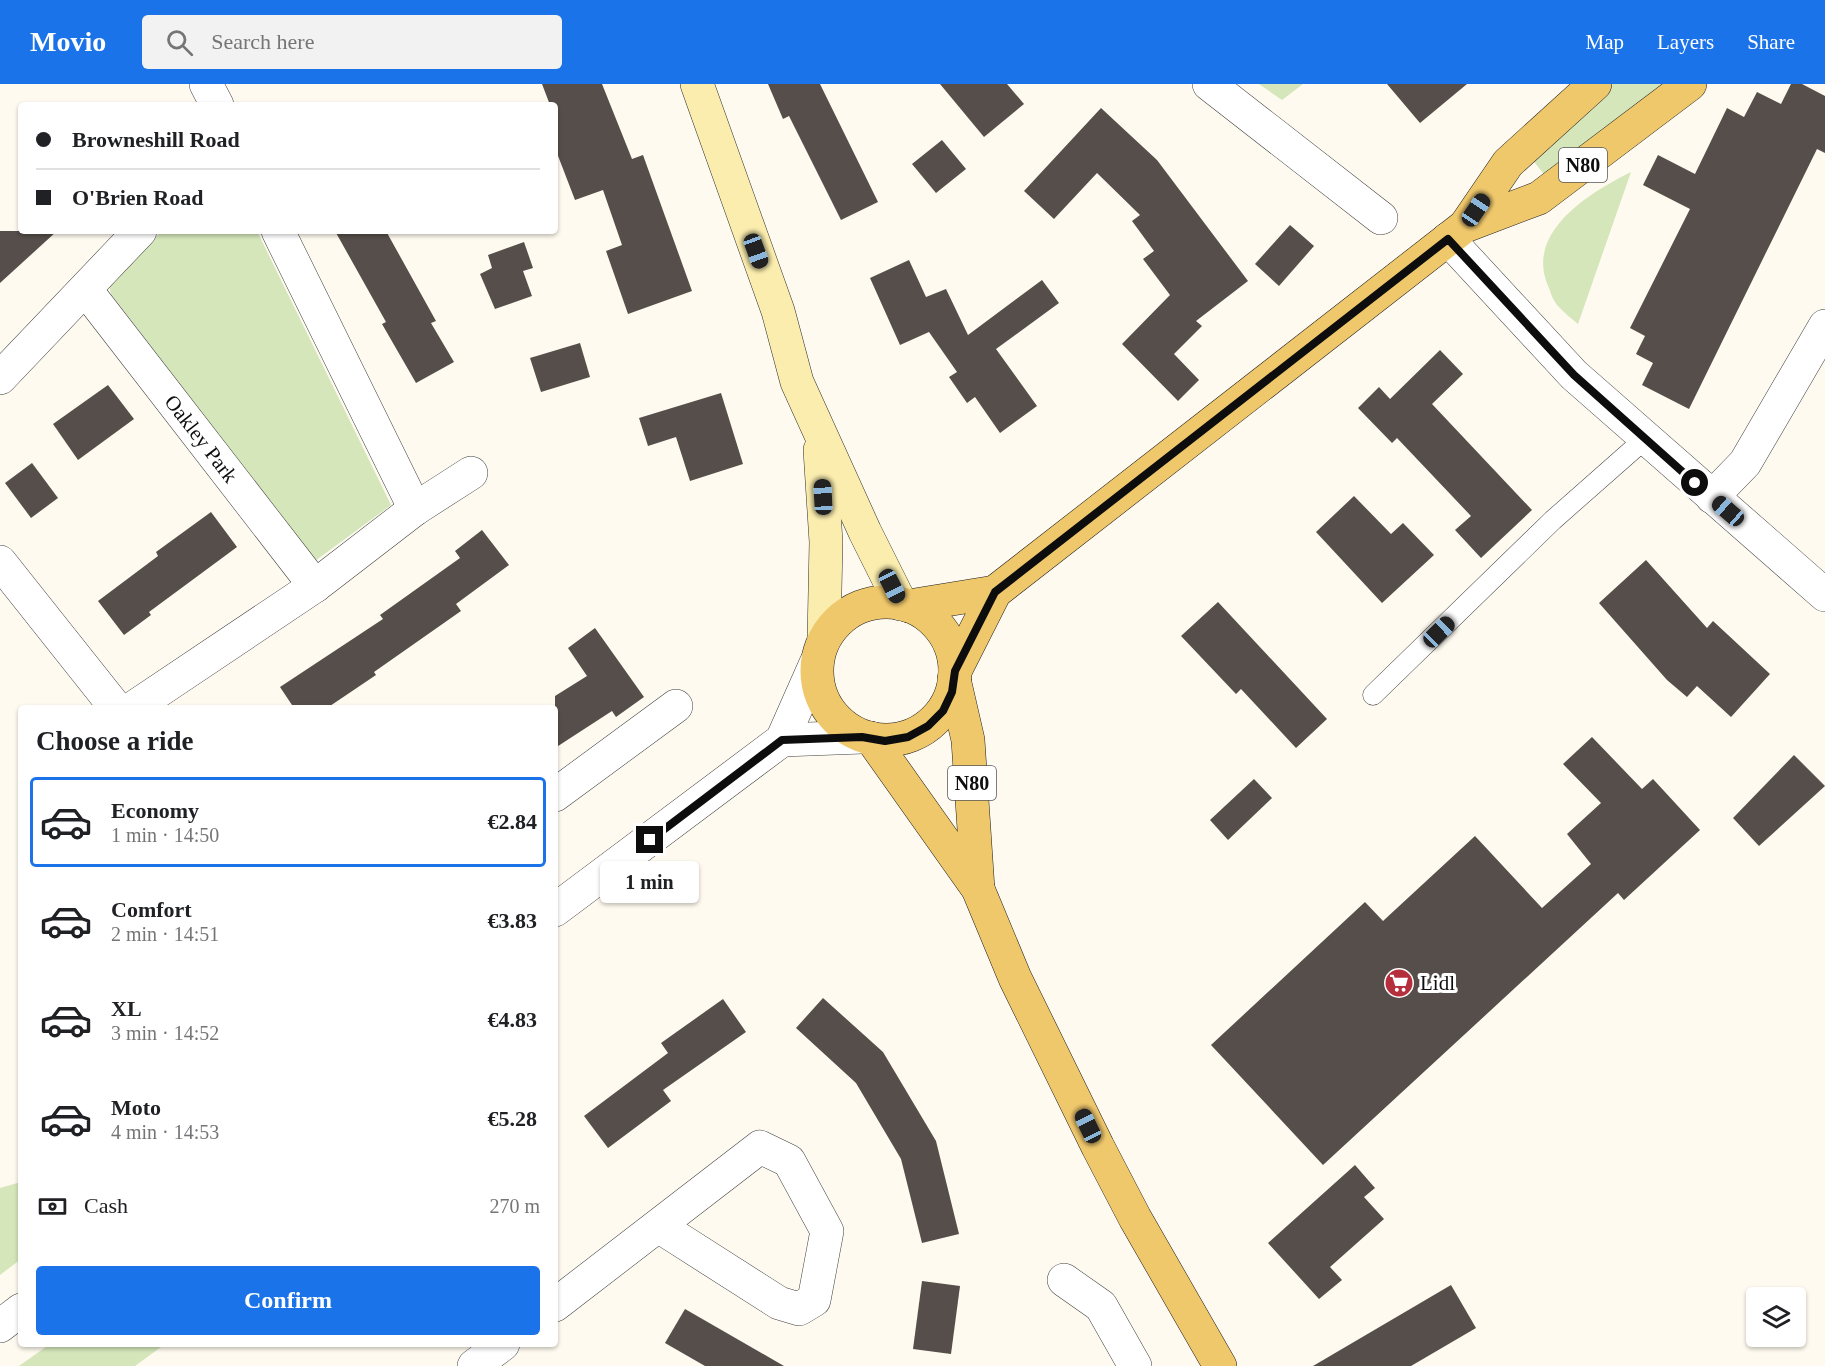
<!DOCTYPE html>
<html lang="en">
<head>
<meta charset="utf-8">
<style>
  :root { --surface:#fff; --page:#f2f2f2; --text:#202124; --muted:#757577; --line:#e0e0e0; --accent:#1a73e8 }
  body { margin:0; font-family:"Times New Roman",serif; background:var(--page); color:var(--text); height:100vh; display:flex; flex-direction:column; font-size:22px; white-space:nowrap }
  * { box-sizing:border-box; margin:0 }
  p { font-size:20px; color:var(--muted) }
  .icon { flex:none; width:33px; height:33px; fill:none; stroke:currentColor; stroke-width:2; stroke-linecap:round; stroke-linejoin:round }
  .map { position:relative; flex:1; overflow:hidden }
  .sheet { position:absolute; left:18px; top:621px; width:540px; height:642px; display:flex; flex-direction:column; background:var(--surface); border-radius:6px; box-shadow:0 2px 4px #0004 }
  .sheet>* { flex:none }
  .guide { position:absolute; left:18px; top:18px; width:540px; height:132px; border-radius:6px; box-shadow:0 2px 4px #0004; display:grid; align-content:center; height:132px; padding:0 18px; background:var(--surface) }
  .buttons { position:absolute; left:1746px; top:1203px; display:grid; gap:12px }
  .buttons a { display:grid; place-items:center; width:60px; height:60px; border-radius:6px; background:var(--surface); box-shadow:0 2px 4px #0004; font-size:30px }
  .end { position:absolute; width:27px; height:27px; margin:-14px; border:8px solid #0d0d0d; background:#fff; box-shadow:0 0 0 3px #fff }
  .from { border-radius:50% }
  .bubble { position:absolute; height:42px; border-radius:6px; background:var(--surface); box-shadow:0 2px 4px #0004; font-size:20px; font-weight:600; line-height:42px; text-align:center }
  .car { position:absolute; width:18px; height:36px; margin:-18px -9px; border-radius:8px; box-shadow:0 0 4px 2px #0007; background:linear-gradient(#222 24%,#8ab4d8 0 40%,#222 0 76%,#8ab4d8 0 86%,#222 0) }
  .guide b { display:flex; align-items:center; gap:21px; height:57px; font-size:22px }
  .guide b+b { border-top:2px solid var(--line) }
  .guide i { width:15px; height:15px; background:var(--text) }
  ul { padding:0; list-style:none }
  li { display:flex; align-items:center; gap:18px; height:90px; margin:0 12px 9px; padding:0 6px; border:3px solid transparent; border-radius:6px }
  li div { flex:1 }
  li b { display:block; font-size:22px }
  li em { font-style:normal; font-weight:600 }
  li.on { border-color:var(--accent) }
  li>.icon { width:54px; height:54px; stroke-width:1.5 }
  h2 { padding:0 18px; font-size:27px; line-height:72px }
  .pay { display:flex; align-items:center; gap:15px; height:66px; padding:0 18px; font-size:22px }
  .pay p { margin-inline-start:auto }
  .action { display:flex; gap:12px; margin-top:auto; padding:12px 18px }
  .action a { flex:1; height:69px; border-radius:6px; background:var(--accent); color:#fff; font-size:24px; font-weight:600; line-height:69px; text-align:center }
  header { display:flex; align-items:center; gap:36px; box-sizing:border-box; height:84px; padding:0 30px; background:var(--accent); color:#fff }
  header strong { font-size:28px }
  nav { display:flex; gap:33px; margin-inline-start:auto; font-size:21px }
  .search { width:420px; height:54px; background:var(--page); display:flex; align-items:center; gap:15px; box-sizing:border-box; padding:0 21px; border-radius:6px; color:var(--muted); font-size:22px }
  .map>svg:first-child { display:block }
  .green { fill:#d4e6ba }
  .building { fill:#554e4a }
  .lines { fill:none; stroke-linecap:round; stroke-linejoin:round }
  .service-casing { stroke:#404040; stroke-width:21 }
  .minor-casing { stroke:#404040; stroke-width:34 }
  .tertiary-casing { stroke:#404040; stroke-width:34 }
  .secondary-casing { stroke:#2f2f2f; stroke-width:34 }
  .primary-casing { stroke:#1e1e1e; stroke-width:34 }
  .service { stroke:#fff; stroke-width:20 }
  .minor { stroke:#fff; stroke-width:33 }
  .tertiary { stroke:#fff; stroke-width:33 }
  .secondary { stroke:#faedae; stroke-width:33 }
  .primary { stroke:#f0c86c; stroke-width:33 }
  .route { stroke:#0d0d0d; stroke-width:8 }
  .labels { text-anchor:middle; stroke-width:6; stroke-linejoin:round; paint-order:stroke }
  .shield { fill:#fff; stroke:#565656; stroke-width:1.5 }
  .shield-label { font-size:20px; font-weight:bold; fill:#0d0d0d }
  .street-label { font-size:21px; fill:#0d0d0d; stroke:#fff }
  .poi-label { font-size:21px; fill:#0d0d0d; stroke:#fff; text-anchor:start }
</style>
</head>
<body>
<header>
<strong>Movio</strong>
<div class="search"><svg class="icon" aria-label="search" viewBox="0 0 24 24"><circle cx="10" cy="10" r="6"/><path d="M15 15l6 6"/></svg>Search here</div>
<nav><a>Map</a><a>Layers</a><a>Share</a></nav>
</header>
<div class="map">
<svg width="1825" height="1282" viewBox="0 0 1825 1282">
  <rect width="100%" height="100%" fill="#fefaef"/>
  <!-- green -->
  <g class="green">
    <path d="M1259,0H1303L1282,16Z"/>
    <path d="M1613,0H1671L1548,95L1530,73Z"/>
    <path d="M1631,88L1578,240C1571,234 1563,228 1557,221C1553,216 1551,210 1549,204C1523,149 1589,109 1631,88Z"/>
    <path d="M162,147H257L391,421L315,477L111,210L108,198Z"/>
    <path d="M21,1098V1175L0,1191V1104Z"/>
    <path d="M50,1260H165L135,1282H19Z"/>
  </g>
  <!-- building -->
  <g class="building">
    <path d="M542,0H602L632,75L643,71L692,207L628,230L606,167L622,161L603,106L575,116L555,64V21H550Z"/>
    <path d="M768,0H820L878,118L841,136L789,32L783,35Z"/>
    <path d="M940,0H1007L1024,20L984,53Z"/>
    <path d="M1387,0H1467L1420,39Z"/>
    <path d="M1791,0H1802L1825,12V69L1817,65L1689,325L1642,301L1653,279L1636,270L1645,252L1630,244L1690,125L1643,101L1658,71L1695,90L1727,24L1744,33L1757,8L1781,20Z"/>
    <path d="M1101,24L1157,76L1248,197L1196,237L1202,242L1174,270L1199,296L1178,317L1122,260L1170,211L1143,175L1154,167L1132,137L1140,131L1097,89L1054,135L1024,107Z"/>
    <path d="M942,56L966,85L936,109L912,80Z"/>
    <path d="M1290,141L1314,162L1279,202L1255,180Z"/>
    <path d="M0,147H57L0,199Z"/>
    <path d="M335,147H386L436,237L431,239L454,278L416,299L382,240L386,238Z"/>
    <path d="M524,158L533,184L523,187L532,212L495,225L480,190L492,184L488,171Z"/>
    <path d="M909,176L926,213L946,205L968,251L1042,196L1059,219L996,265L1037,322L1000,349L975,313L967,319L949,293L957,288L929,248L900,261L870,194Z"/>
    <path d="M580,259L590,293L541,308L530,274Z"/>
    <path d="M1440,266L1463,290L1432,320L1532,426L1481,474L1455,446L1471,432L1397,354L1392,359L1358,324L1379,303L1390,315Z"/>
    <path d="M108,301L134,335L78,376L53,340Z"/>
    <path d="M721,309L743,380L690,397L676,353L648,362L639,334Z"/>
    <path d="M32,379L58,414L31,434L5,399Z"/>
    <path d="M1354,412L1391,450L1403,439L1434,471L1382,519L1316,448Z"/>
    <path d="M211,428L237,463L149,528L151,531L124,551L98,517L158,472L156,468Z"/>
    <path d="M482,446L509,481L456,520L461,527L374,588L376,591L327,624H294L280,603L383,535L380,531L460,474L455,467Z"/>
    <path d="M1646,476L1707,544L1713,537L1770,590L1731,633L1697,602L1687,613L1667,596L1599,519Z"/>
    <path d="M1218,518L1327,635L1296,664L1241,605L1236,610L1181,552Z"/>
    <path d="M595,544L644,613L616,633L612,627L555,664V612L587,592L568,564Z"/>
    <path d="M1592,653L1642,705L1653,695L1700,746L1624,816L1618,809L1323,1081L1211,961L1365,818L1383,837L1475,752L1542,824L1591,780L1567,750L1601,719L1563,680Z"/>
    <path d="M1794,671L1825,702L1759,762L1733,734Z"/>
    <path d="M1254,695L1272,714L1228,756L1210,736Z"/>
    <path d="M823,914L883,968L936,1057L959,1150L922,1159L901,1075L856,999L796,944Z"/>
    <path d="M723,915L746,948L663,1006L671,1017L608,1064L584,1032L668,969L661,959Z"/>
    <path d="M1355,1081L1375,1104L1364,1113L1384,1135L1330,1183L1342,1196L1319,1215L1268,1159Z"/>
    <path d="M922,1197L960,1202L951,1270L913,1265Z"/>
    <path d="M1451,1201L1476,1244L1411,1282H1313Z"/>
    <path d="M685,1225L784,1282H705L665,1259Z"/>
  </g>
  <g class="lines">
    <!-- service casing -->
    <g class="service-casing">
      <path id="service" d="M1373,611L1553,436L1646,354"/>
    </g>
    <!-- minor casing -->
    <g class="minor-casing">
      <g id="minor">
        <path d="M206,0L217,21"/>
        <path d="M1209,0L1381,134"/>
        <path d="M278,147L415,425"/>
        <path id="s1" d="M86,206L315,502"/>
        <path d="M0,294L140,147"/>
        <path d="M1712,413L1745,379L1825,242"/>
        <path d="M0,478L116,624"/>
        <path d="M133,624L315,502L415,425L471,389"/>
        <path d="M555,711L676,622"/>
        <path d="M1064,1196L1101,1222L1135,1282"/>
        <path d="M555,1221L760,1063L789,1077L827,1147L814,1216L799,1225L779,1219L660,1143"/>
        <path d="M474,1282L503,1260"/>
      </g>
    </g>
    <!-- tertiary casing -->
    <g class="tertiary-casing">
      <g id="tertiary">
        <path d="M1448,155L1574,291L1825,511"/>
        <path d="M782,656L862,653"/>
        <path d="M555,826L782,656L817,577"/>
        <path d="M0,1242L21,1226"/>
      </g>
    </g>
    <!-- secondary casing -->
    <g class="secondary-casing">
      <g id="secondary">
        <path d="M697,0L778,227L797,298L865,448L901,520"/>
        <path d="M820,366L826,458L824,555"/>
      </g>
    </g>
    <!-- primary casing -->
    <g class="primary-casing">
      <g id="primary">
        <path d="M1465,142L1508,79L1595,0"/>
        <circle cx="886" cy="587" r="69"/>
        <path d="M909,522L995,508"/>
        <path d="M955,587L995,508L1465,142L1539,114L1690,0"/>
        <path d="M954,595L968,656L978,805"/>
        <path d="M871,654L978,805L1015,894L1098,1063L1135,1134L1220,1282"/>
      </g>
    </g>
    <!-- service -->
    <use href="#service" class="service"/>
    <!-- minor -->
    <use href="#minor" class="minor"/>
    <!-- tertiary -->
    <use href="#tertiary" class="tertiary"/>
    <!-- secondary -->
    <use href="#secondary" class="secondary"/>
    <!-- primary -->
    <use href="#primary" class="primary"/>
  </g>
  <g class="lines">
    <!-- route -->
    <path class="route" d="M650,756L782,656L862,653L885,657L908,653L928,642L943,627L952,608L955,587L995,508L1448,155L1574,291L1695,399"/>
  </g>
  <!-- icons -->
  <defs>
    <g id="supermarket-disc" transform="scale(1.5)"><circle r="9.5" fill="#b52e3c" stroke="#fff"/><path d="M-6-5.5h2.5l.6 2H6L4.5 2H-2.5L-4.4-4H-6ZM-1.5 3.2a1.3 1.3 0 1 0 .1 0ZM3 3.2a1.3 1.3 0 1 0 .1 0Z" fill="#fff"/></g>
  </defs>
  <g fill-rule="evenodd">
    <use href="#supermarket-disc" x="1399" y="899"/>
  </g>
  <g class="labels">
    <!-- shield labels -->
    <g class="shield">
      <rect x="1559" y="64" width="48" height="34" rx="4.5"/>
      <rect x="948" y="682" width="48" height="34" rx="4.5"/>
    </g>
    <g class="shield-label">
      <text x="1583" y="88">N80</text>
      <text x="972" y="706">N80</text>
    </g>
    <!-- street labels -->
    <g class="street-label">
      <text dy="7" stroke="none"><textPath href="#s1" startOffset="188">Oakley Park</textPath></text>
    </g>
    <!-- poi labels -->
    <g class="poi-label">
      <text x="1420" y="906">Lidl</text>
    </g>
  </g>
</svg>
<div class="buttons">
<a><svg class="icon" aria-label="layers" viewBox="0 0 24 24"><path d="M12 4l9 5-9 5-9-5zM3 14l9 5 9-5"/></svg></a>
</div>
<i class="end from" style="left:1695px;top:399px"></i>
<i class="end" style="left:650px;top:756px"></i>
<div class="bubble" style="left:600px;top:777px;width:99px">1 min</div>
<i class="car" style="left:1476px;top:126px;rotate:34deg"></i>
<i class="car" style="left:756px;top:167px;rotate:160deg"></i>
<i class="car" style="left:823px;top:413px;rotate:357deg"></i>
<i class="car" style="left:1728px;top:427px;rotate:311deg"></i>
<i class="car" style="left:892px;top:502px;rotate:153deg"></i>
<i class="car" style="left:1439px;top:548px;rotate:46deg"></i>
<i class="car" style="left:1088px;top:1042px;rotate:334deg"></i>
<div class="guide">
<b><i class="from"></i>Browneshill Road</b>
<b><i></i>O'Brien Road</b>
</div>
<section class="sheet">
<h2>Choose a ride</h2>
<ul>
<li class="on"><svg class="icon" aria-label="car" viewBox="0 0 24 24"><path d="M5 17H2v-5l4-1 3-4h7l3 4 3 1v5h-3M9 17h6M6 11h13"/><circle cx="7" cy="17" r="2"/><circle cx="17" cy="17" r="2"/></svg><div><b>Economy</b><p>1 min · 14:50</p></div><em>€2.84</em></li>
<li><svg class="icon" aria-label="car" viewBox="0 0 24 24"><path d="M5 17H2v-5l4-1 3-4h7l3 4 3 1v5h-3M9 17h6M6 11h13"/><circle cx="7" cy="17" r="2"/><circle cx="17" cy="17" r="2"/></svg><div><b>Comfort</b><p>2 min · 14:51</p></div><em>€3.83</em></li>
<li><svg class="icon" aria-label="car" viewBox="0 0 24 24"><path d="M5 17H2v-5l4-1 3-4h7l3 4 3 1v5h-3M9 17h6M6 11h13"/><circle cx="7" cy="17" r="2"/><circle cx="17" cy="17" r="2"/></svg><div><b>XL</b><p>3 min · 14:52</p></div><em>€4.83</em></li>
<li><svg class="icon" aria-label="car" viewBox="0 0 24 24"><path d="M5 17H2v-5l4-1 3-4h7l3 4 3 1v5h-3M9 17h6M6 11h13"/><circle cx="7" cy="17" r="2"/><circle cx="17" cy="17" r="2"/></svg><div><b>Moto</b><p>4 min · 14:53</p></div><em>€5.28</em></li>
</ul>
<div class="pay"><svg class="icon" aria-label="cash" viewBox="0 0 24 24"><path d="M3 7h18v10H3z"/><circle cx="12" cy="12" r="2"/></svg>Cash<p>270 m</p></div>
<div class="action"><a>Confirm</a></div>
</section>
</div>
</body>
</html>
